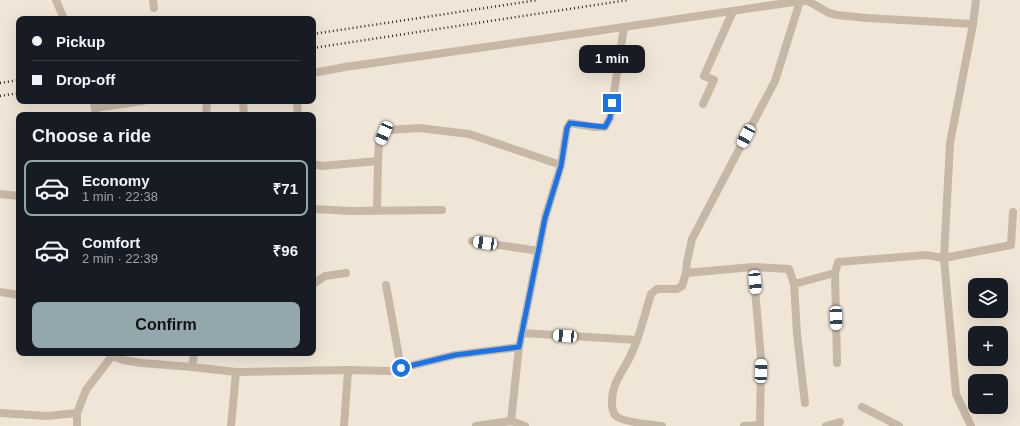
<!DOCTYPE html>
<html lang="en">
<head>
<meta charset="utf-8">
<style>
  :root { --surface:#171b24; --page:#242831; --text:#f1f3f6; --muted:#9ea1a6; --line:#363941; --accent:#92a8ad }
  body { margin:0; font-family:Helvetica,sans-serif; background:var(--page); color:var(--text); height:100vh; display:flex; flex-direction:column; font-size:15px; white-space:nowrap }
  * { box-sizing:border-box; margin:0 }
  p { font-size:13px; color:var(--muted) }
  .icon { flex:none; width:22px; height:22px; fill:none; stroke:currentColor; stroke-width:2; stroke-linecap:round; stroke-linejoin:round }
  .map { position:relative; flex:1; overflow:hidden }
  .drawer { position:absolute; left:16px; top:112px; width:300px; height:244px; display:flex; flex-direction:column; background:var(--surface); border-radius:8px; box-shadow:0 4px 16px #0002 }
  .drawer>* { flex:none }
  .banner { position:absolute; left:16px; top:16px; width:300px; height:88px; border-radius:8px; box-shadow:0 4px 16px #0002; display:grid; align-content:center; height:88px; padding:0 16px; background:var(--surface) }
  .fabs { position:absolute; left:968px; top:278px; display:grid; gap:8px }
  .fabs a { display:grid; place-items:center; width:40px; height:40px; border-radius:8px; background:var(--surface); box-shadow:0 4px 16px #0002; font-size:20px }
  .end { position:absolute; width:18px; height:18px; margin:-9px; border:5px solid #1a73e8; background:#fff; box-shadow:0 0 0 2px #fff }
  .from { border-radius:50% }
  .bubble { position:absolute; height:28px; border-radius:8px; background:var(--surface); box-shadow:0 4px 16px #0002; font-size:13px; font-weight:700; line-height:28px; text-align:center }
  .car { position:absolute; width:12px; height:24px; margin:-12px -6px; border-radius:5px; box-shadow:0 0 3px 1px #0007; background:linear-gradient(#fff 24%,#345 0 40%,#fff 0 76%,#345 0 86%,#fff 0) }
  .banner b { display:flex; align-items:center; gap:14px; height:38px; font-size:15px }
  .banner b+b { border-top:1px solid var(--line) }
  .banner i { width:10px; height:10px; background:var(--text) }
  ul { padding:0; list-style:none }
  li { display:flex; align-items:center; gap:12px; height:56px; margin:0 8px 6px; padding:0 8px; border:2px solid transparent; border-radius:8px }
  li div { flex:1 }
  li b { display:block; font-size:15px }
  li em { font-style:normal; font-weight:700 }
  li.current { border-color:var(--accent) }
  li>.icon { width:36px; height:36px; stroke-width:1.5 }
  h2 { padding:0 16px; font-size:18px; line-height:48px }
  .button { display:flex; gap:8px; margin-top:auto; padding:8px 16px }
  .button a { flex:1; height:46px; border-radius:8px; background:var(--accent); color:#111; font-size:16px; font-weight:700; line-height:46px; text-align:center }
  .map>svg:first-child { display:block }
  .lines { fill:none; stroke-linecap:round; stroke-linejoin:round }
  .minor { stroke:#c7b7a5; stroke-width:8 }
  .rail { stroke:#332b26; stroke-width:2.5; stroke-dasharray:1 3; stroke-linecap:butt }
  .route { stroke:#1a73e8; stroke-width:5 }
</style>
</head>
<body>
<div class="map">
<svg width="1020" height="426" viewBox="0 0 1020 426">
  <rect width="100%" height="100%" fill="#f0e6d8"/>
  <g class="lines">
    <!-- minor -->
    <g class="minor">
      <path d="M56,0L64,19"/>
      <path d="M153,0L154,8"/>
      <path d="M800,1H808L829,13L837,15L867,18L973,24"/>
      <path d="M313,73L345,67L590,32L800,1L775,81L692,239L687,262L686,273L753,267L789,269L794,284L835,273"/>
      <path d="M93,101L95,108L96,115"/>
      <path d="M243,101L244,115"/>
      <path d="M297,101L298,115"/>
      <path d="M703,104L714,80L704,76L733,11"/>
      <path d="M95,108L143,101"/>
      <path d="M206,115L207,101"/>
      <path d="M313,164L322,166L378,161"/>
      <path d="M0,194L19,196"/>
      <path d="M313,209L351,211L442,210"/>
      <path d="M377,210L378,161L379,143L384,133L389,130L419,128L469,134L561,165"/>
      <path d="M472,241L539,251"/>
      <path d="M753,267L761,358L760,426"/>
      <path d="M313,284L325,276L346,273"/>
      <path d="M794,284L797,334L805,403"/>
      <path d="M386,285L401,368"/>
      <path d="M0,292L19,295"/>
      <path d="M522,333L637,340"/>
      <path d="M109,353L112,356L123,360L142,363L192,367L236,372L348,370L389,371L455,355L519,347"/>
      <path d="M837,363L835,273L838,262L926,255L944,258L1011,245L1013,212"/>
      <path d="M192,367L194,353"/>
      <path d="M862,407L899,426"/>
      <path d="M0,413L47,416L77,413"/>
      <path d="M77,426V413L86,390L112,356"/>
      <path d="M231,426L236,372"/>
      <path d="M344,426L348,370"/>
      <path d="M476,426L511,421"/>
      <path d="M525,426L511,421L519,347L545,218L561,165L567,128L570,123L595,127H605L610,118L624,27"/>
      <path d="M662,426C653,425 620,422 615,415C613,412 612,407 612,403C611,381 626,369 633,350C641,332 645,313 651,294L657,289H677L682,286L686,273"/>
      <path d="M744,426L759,425"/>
      <path d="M826,426L840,422"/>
      <path d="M971,426L956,394L944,258L950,143L973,24L976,0"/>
    </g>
    <!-- rail -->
    <g class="rail">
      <path d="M313,34L538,0"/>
      <path d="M313,48L628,0"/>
      <path d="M0,83L19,80"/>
      <path d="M0,96L19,93"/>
    </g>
  </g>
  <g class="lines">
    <!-- route -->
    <path class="route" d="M401,368L455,355L519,347L545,218L561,166L567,128L570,123L595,126L605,127L610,118L612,103"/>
  </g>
</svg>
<div class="fabs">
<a><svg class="icon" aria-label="layers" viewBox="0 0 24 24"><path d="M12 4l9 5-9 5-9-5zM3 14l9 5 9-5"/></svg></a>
<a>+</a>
<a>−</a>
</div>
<i class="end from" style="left:401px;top:368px"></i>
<i class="end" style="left:612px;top:103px"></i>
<div class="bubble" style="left:579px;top:45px;width:66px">1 min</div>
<i class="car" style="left:384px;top:133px;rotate:203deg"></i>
<i class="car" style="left:746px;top:136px;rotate:208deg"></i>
<i class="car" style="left:485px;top:243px;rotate:278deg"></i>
<i class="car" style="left:755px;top:282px;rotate:175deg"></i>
<i class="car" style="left:836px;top:318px;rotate:178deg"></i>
<i class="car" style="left:565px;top:336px;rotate:274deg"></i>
<i class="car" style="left:761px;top:371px;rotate:2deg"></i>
<div class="banner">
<b><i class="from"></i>Pickup</b>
<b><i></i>Drop-off</b>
</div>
<section class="drawer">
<h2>Choose a ride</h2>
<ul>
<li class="current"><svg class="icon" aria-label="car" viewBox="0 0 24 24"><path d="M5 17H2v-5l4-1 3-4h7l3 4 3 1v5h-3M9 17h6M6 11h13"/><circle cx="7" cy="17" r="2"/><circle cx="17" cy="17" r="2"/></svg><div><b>Economy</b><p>1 min · 22:38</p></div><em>₹71</em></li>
<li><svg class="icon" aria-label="car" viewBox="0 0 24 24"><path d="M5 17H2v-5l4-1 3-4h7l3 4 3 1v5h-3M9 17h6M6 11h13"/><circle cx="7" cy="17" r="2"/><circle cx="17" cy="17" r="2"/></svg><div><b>Comfort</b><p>2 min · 22:39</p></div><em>₹96</em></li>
</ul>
<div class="button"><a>Confirm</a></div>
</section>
</div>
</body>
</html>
